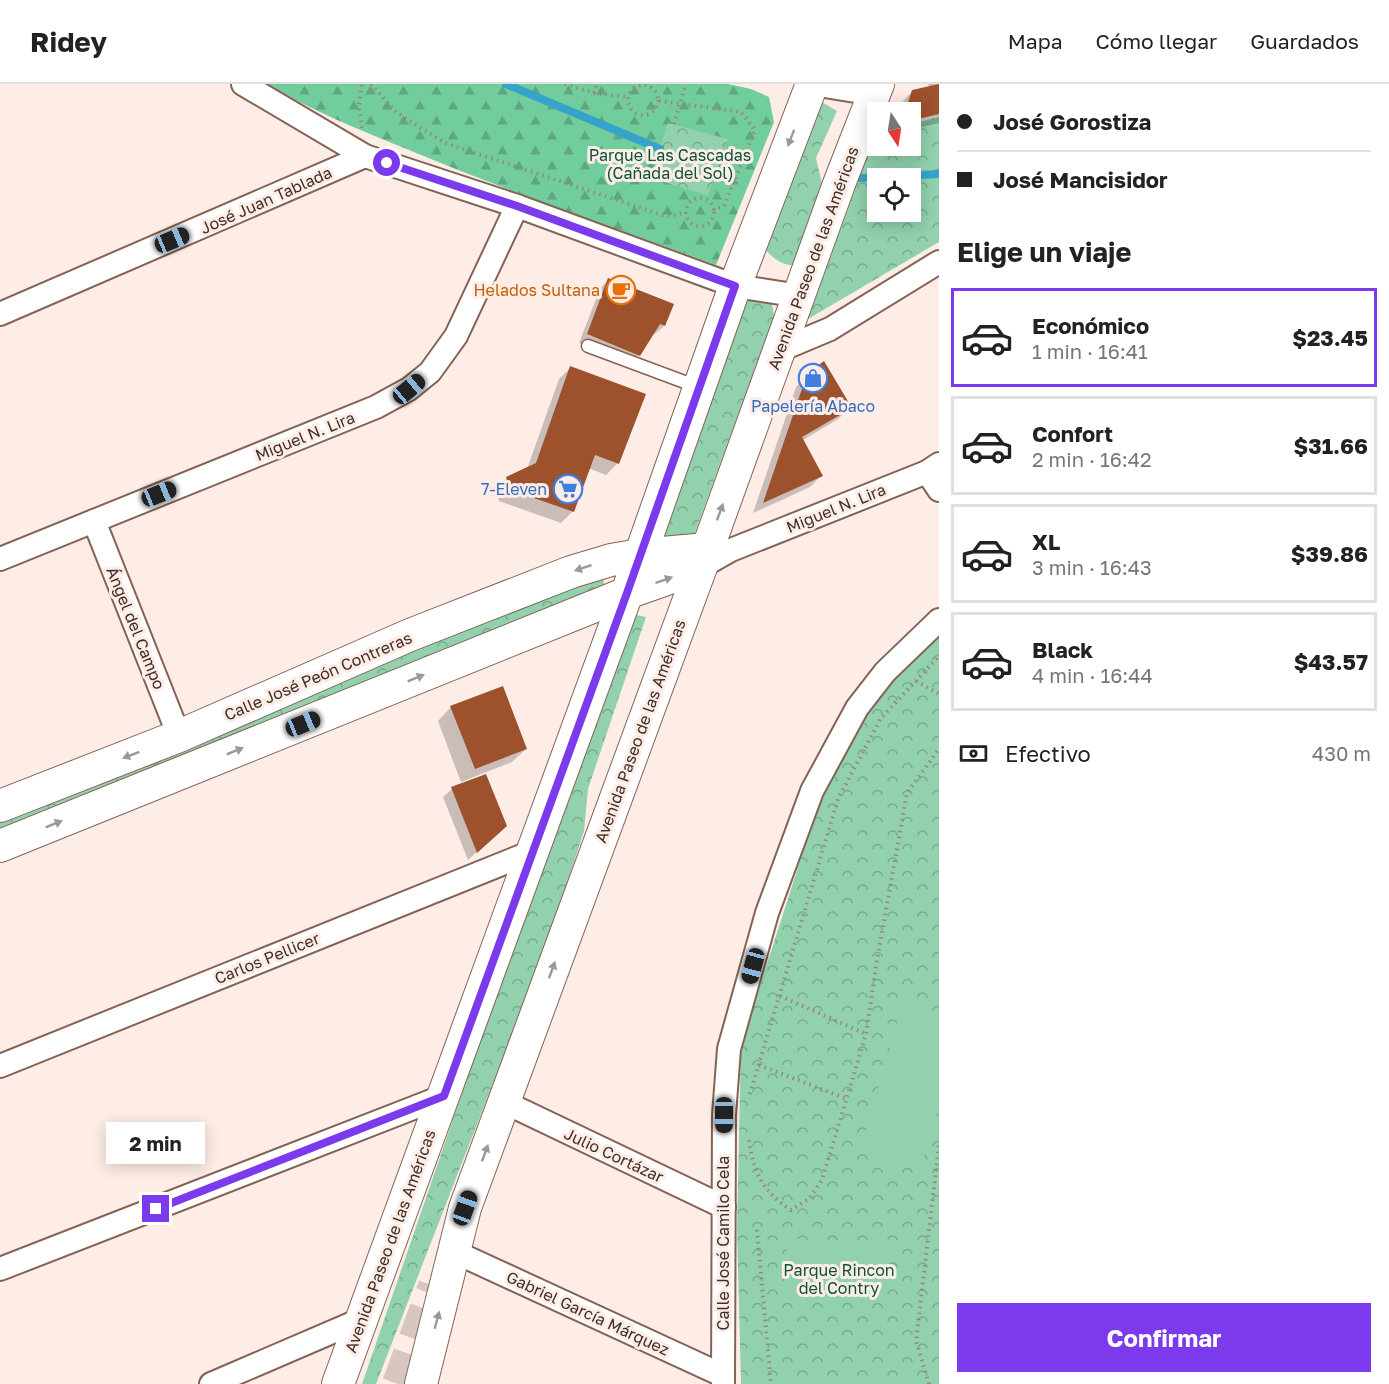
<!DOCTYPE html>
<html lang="es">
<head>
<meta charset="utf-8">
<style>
  :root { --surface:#fff; --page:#f6f6f6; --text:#222; --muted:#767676; --line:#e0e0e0; --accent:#7c3aed }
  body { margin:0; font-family:"Golos Text",sans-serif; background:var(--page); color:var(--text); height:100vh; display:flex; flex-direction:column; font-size:22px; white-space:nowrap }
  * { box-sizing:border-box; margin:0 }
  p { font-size:20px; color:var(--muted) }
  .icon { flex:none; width:33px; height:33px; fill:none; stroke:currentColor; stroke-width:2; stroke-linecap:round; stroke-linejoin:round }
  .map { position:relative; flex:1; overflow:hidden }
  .drawer { display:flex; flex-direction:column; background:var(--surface); width:450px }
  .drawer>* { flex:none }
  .top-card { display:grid; align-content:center; height:132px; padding:0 18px; background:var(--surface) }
  .needle { width:39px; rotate:168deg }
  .buttons { position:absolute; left:867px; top:18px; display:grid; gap:12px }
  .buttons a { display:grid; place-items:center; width:54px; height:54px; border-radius:0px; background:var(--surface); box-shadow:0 3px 15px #0003; font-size:30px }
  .end { position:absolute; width:27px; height:27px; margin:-14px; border:8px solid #7c3aed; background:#fff; box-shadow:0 0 0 3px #fff }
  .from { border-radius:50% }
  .bubble { position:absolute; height:42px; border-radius:0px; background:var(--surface); box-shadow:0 3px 15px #0003; font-size:20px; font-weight:700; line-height:42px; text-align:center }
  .car { position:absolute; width:18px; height:36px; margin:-18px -9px; border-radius:8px; box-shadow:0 0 4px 2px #0007; background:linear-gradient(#222 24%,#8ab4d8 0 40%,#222 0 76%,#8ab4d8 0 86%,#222 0) }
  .top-card b { display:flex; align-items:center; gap:21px; height:57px; font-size:22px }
  .top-card b+b { border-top:2px solid var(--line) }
  .top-card i { width:15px; height:15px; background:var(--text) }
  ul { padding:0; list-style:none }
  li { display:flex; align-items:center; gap:18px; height:99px; margin:0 12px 9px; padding:0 6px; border:3px solid var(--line); border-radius:0px }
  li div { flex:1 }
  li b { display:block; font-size:22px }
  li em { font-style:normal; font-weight:700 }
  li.active { border-color:var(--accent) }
  li>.icon { width:54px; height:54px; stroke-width:1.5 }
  h2 { padding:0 18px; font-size:27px; line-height:72px }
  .pay { display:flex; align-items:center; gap:15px; height:66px; padding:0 18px; font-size:22px }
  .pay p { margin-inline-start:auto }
  .button { display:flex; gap:12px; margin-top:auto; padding:12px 18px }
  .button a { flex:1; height:69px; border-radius:0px; background:var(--accent); color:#fff; font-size:24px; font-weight:700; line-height:69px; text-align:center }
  header { display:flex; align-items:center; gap:36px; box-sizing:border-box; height:84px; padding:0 30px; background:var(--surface); border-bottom:2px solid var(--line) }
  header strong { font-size:28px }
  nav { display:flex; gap:33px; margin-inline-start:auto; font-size:21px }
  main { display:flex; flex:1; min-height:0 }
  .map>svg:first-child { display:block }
  .forest { fill:url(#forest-firs) }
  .park { fill:url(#park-crowns); fill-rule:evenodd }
  .garden { fill:#91d1ad }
  .shadow { fill:#0003 }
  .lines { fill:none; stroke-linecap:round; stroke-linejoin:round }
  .stream { stroke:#36a3cb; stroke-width:8 }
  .building { fill:#9d512d }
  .secondary-tunnel { stroke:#d7c7c0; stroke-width:32; stroke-dasharray:32 16; stroke-linecap:butt }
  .lane-casing { stroke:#856354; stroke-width:15 }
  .street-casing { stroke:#856354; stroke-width:26 }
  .secondary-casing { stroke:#856354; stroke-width:34 }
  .path { stroke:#978781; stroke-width:4; stroke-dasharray:1.5 4.5; stroke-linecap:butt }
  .lane { stroke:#fff; stroke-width:12 }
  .street { stroke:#fff; stroke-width:22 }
  .secondary { stroke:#fff; stroke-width:32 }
  .oneway { fill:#9e9794 }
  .route { stroke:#7c3aed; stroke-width:8 }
  .labels { text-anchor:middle; stroke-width:6; stroke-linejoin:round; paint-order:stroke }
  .park-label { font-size:16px; fill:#0a5335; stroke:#fdede6 }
  .street-label { font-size:16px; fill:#3e2f29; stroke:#fdede6 }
  .food-label { font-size:16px; fill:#c56008; stroke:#fdede6; text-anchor:end }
  .shop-label { font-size:16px; fill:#366cbe; stroke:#fdede6 }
</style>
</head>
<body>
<header>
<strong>Ridey</strong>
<nav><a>Mapa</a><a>Cómo llegar</a><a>Guardados</a></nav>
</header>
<main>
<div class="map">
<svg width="939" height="1300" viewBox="0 0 939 1300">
  <defs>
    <pattern id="forest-firs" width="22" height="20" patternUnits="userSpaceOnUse" patternTransform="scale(1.5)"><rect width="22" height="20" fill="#72cd9d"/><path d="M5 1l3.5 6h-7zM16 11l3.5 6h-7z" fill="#5fa780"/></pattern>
    <pattern id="park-crowns" width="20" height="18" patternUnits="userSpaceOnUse" patternTransform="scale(1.5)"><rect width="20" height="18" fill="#91d1ad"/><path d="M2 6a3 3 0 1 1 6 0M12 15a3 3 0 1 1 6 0" fill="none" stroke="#78aa8d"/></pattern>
  </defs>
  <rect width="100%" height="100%" fill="#fdede6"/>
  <!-- forest -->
  <path class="forest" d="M268,0H728L751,5L769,13L774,38L716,181C612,143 507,107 404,64C358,45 311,27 268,0Z"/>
  <!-- park -->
  <g class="park">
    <path d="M818,16L837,27L816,74L822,100L796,181C782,182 775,175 765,166Z"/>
    <path d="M939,33V158L808,235L876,48L878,62H910L911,40ZM878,94H910V128H878Z"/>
    <path d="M668,39L728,55L708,111L650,94Z"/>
    <path d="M756,213L766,215L772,220L774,232L690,462L656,464L745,221L749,216Z"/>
    <path d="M603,491L605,514L0,757V733Z"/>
    <path d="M636,531L646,533L588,705L584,747L517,953L509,958L376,1300H362L515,855L630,535Z"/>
    <path d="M939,551V1300H741L737,1144L741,961L819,718L871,617Z"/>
  </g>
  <!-- garden -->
  <g class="garden">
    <path d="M903,918L939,930V1019L920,1087L860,1067Z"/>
    <path d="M787,1154L887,1163L885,1214L784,1206Z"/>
  </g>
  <!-- shadow -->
  <g class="shadow">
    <path d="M928,0H939V39L910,46V28H897L899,21L913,7L929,3Z"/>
    <path d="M608,196L672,221L664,242L655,250H653L639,271L630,280L579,259L600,205Z"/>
    <path d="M570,284L618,379L606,391L588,384L573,427L561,439L499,417L496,406L507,394L527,385L559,295Z"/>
    <path d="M808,291L850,324L838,335L803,356L821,392L810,403L753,429L796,303Z"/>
    <path d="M451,623L526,665L512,678L461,698L438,637Z"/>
    <path d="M452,705L496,750L468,776L443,713Z"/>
  </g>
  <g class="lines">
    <!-- stream -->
    <g class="stream">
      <path d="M506,0L660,65"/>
      <path d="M860,94L939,90"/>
    </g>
  </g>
  <!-- building -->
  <g class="building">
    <path d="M939,0V30L910,37V28H905L912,6Z"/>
    <path d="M608,194L674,220L665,242L660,240L640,272L587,250Z"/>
    <path d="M824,277L852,324L802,353L823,392L763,419L807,290Z"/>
    <path d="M570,282L646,310L619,380L595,371L574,428L511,406L506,393L536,379Z"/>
    <path d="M503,602L527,665L475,685L450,622Z"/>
    <path d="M486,690L507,742L477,769L451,703Z"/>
  </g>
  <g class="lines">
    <!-- secondary-tunnel -->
    <path class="secondary-tunnel" d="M398,1300L434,1202"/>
    <!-- lane casing -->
    <g class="lane-casing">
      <path id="lane" d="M588,262L698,303"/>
    </g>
    <!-- street casing -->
    <g class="street-casing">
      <g id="street">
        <path d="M243,0L365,72L517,122L735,202L800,212"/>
        <path d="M812,0L874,10"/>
        <path d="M0,230L365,72"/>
        <path d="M780,266L830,245L939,178"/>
        <path d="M927,388L939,406"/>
        <path d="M94,437L179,652"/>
        <path d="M0,475L376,323L409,305L430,288L456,252L517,122"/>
        <path d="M701,483L731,466L927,388L939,380"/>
        <path d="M0,982L534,767"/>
        <path d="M504,1018L724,1123"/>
        <path d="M455,1168L722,1291"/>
        <path d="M0,1185L444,1012"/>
        <path d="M211,1300L360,1236"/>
        <path d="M723,1300L724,1031L729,965L767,829L812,707L857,624L885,588L939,536"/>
      </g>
    </g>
    <!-- secondary casing -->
    <g class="secondary-casing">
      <g id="secondary">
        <path d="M0,722L179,652L410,551L571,488L611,476L640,471L707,465"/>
        <path d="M0,762L627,509L701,483"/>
        <path d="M338,1300L627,509L735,202L812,0"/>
        <path d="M421,1300L465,1124L701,483L839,100L878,0"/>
      </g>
    </g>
    <!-- path -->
    <g class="path">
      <path d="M371,0L396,28L445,59L662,131H674L686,129"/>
      <path d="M565,0L594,9L628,13"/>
      <circle cx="643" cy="16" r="15"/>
      <path d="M594,9L597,0"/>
      <path d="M659,17L741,28L755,46L724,122L713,126"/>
      <path d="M674,40L686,0"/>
      <path d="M362,44L359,21L362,0"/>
      <circle cx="700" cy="128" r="14"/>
      <path d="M916,597L939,610"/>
      <path d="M780,912L866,950"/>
      <path d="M759,981L847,1015"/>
      <path d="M750,1010L838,715L881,634L939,572"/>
      <path d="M749,1056C754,1089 762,1107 791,1126L809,1115L822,1096L866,950L877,876L907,709L939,665"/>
      <path d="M757,1146L771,1300"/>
      <path d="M929,1300L916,1257L939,1061"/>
    </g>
    <!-- lane -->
    <use href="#lane" class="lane"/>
    <!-- street -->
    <use href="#street" class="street"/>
    <!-- secondary -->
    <use href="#secondary" class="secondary"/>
  </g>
  <!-- one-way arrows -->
  <defs><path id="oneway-solid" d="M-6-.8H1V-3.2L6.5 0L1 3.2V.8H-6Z" transform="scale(1.5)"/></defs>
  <g class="oneway">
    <use href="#oneway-solid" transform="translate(791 54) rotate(111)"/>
    <use href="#oneway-solid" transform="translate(720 428) rotate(-70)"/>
    <use href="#oneway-solid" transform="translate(583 484) rotate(162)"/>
    <use href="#oneway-solid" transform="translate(664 496) rotate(-19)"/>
    <use href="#oneway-solid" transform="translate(416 594) rotate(-22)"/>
    <use href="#oneway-solid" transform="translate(235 667) rotate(-22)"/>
    <use href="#oneway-solid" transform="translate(131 671) rotate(159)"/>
    <use href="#oneway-solid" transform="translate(54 740) rotate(-22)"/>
    <use href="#oneway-solid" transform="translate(552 886) rotate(-70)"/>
    <use href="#oneway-solid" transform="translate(485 1069) rotate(-70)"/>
    <use href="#oneway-solid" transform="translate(437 1236) rotate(-75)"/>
  </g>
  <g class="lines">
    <!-- route -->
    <path class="route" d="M156,1125L444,1012L627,509L735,202L517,122L387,79"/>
  </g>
  <!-- icons -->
  <defs>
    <g id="cafe-ring" transform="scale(1.5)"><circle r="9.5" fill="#fdede6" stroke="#e8710a" stroke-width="1.5"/><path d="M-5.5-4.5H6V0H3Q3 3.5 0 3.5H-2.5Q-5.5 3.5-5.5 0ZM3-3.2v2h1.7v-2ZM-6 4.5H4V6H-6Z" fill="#e8710a"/></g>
    <g id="shop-ring" transform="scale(1.5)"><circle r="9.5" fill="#fdede6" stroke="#3f7fe0" stroke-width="1.5"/><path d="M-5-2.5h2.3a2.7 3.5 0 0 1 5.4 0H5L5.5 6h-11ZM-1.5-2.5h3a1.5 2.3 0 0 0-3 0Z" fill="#3f7fe0"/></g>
    <g id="supermarket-ring" transform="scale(1.5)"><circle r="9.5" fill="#fdede6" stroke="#3f7fe0" stroke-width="1.5"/><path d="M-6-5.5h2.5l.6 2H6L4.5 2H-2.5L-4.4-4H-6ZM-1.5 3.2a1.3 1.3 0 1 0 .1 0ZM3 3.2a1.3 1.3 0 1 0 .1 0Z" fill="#3f7fe0"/></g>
  </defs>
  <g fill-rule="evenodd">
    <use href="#cafe-ring" x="621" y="206"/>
    <use href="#shop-ring" x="813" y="294"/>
    <use href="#supermarket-ring" x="568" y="405"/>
  </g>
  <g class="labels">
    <!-- park labels -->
    <g class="park-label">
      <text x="670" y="77">Parque Las Cascadas<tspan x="670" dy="18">(Cañada del Sol)</tspan></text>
      <text x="839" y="1192">Parque Rincon<tspan x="839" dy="18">del Contry</tspan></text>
    </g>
    <!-- street labels -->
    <g class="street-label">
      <text transform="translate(266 116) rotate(-24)" y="6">José Juan Tablada</text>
      <text transform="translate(813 174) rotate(-70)" y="6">Avenida Paseo de las Américas</text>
      <text transform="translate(305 352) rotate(-22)" y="6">Miguel N. Lira</text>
      <text transform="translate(836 424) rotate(-22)" y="6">Miguel N. Lira</text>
      <text transform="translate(136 544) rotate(68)" y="6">Ángel del Campo</text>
      <text transform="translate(318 592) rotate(-23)" y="6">Calle José Peón Contreras</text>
      <text transform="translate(640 647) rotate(-70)" y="6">Avenida Paseo de las Américas</text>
      <text transform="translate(267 874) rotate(-22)" y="6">Carlos Pellicer</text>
      <text transform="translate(614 1071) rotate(25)" y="6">Julio Cortázar</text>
      <text transform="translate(390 1157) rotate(-70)" y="6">Avenida Paseo de las Américas</text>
      <text transform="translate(723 1159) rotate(-90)" y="6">Calle José Camilo Cela</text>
      <text transform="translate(588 1229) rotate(25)" y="6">Gabriel García Márquez</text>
    </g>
    <!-- food labels -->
    <g class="food-label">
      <text x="600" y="212">Helados Sultana</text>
    </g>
    <!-- shop labels -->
    <g class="shop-label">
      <text x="813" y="328">Papelería Abaco</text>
      <text x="547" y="411" text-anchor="end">7-Eleven</text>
    </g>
  </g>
</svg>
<div class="buttons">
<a><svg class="needle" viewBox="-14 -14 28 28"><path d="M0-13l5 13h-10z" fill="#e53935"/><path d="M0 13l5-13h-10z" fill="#767676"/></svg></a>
<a><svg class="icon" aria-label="locate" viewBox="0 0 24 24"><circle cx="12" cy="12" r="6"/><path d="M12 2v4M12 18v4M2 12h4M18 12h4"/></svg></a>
</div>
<i class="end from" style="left:387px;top:79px"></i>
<i class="end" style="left:156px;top:1125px"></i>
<div class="bubble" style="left:106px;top:1038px;width:99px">2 min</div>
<i class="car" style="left:172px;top:156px;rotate:67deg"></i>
<i class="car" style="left:409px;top:305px;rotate:50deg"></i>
<i class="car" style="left:159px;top:410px;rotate:68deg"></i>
<i class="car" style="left:303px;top:640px;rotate:68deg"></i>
<i class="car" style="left:753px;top:882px;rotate:195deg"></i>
<i class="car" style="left:724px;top:1031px;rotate:180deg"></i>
<i class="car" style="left:465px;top:1124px;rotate:20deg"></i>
</div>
<section class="drawer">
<div class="top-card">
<b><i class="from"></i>José Gorostiza</b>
<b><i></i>José Mancisidor</b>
</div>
<h2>Elige un viaje</h2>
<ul>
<li class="active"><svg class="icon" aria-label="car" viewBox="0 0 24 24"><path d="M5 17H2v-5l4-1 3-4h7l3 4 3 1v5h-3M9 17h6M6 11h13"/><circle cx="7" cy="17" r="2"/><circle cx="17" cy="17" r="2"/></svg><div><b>Económico</b><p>1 min · 16:41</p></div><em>$23.45</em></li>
<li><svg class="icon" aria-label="car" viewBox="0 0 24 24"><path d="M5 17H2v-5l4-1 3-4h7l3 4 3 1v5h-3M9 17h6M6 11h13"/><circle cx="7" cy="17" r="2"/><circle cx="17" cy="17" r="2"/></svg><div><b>Confort</b><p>2 min · 16:42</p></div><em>$31.66</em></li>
<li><svg class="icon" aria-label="car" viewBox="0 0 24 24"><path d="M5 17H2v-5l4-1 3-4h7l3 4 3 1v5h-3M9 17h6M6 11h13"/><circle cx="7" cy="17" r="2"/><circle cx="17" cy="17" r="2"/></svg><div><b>XL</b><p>3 min · 16:43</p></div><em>$39.86</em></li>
<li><svg class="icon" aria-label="car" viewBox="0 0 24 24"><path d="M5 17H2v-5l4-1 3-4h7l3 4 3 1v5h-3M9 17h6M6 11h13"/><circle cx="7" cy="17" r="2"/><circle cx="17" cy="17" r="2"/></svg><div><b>Black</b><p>4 min · 16:44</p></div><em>$43.57</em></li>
</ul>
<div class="pay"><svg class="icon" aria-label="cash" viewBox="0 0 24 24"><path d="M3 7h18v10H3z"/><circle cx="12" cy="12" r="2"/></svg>Efectivo<p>430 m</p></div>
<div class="button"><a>Confirmar</a></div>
</section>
</main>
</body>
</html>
